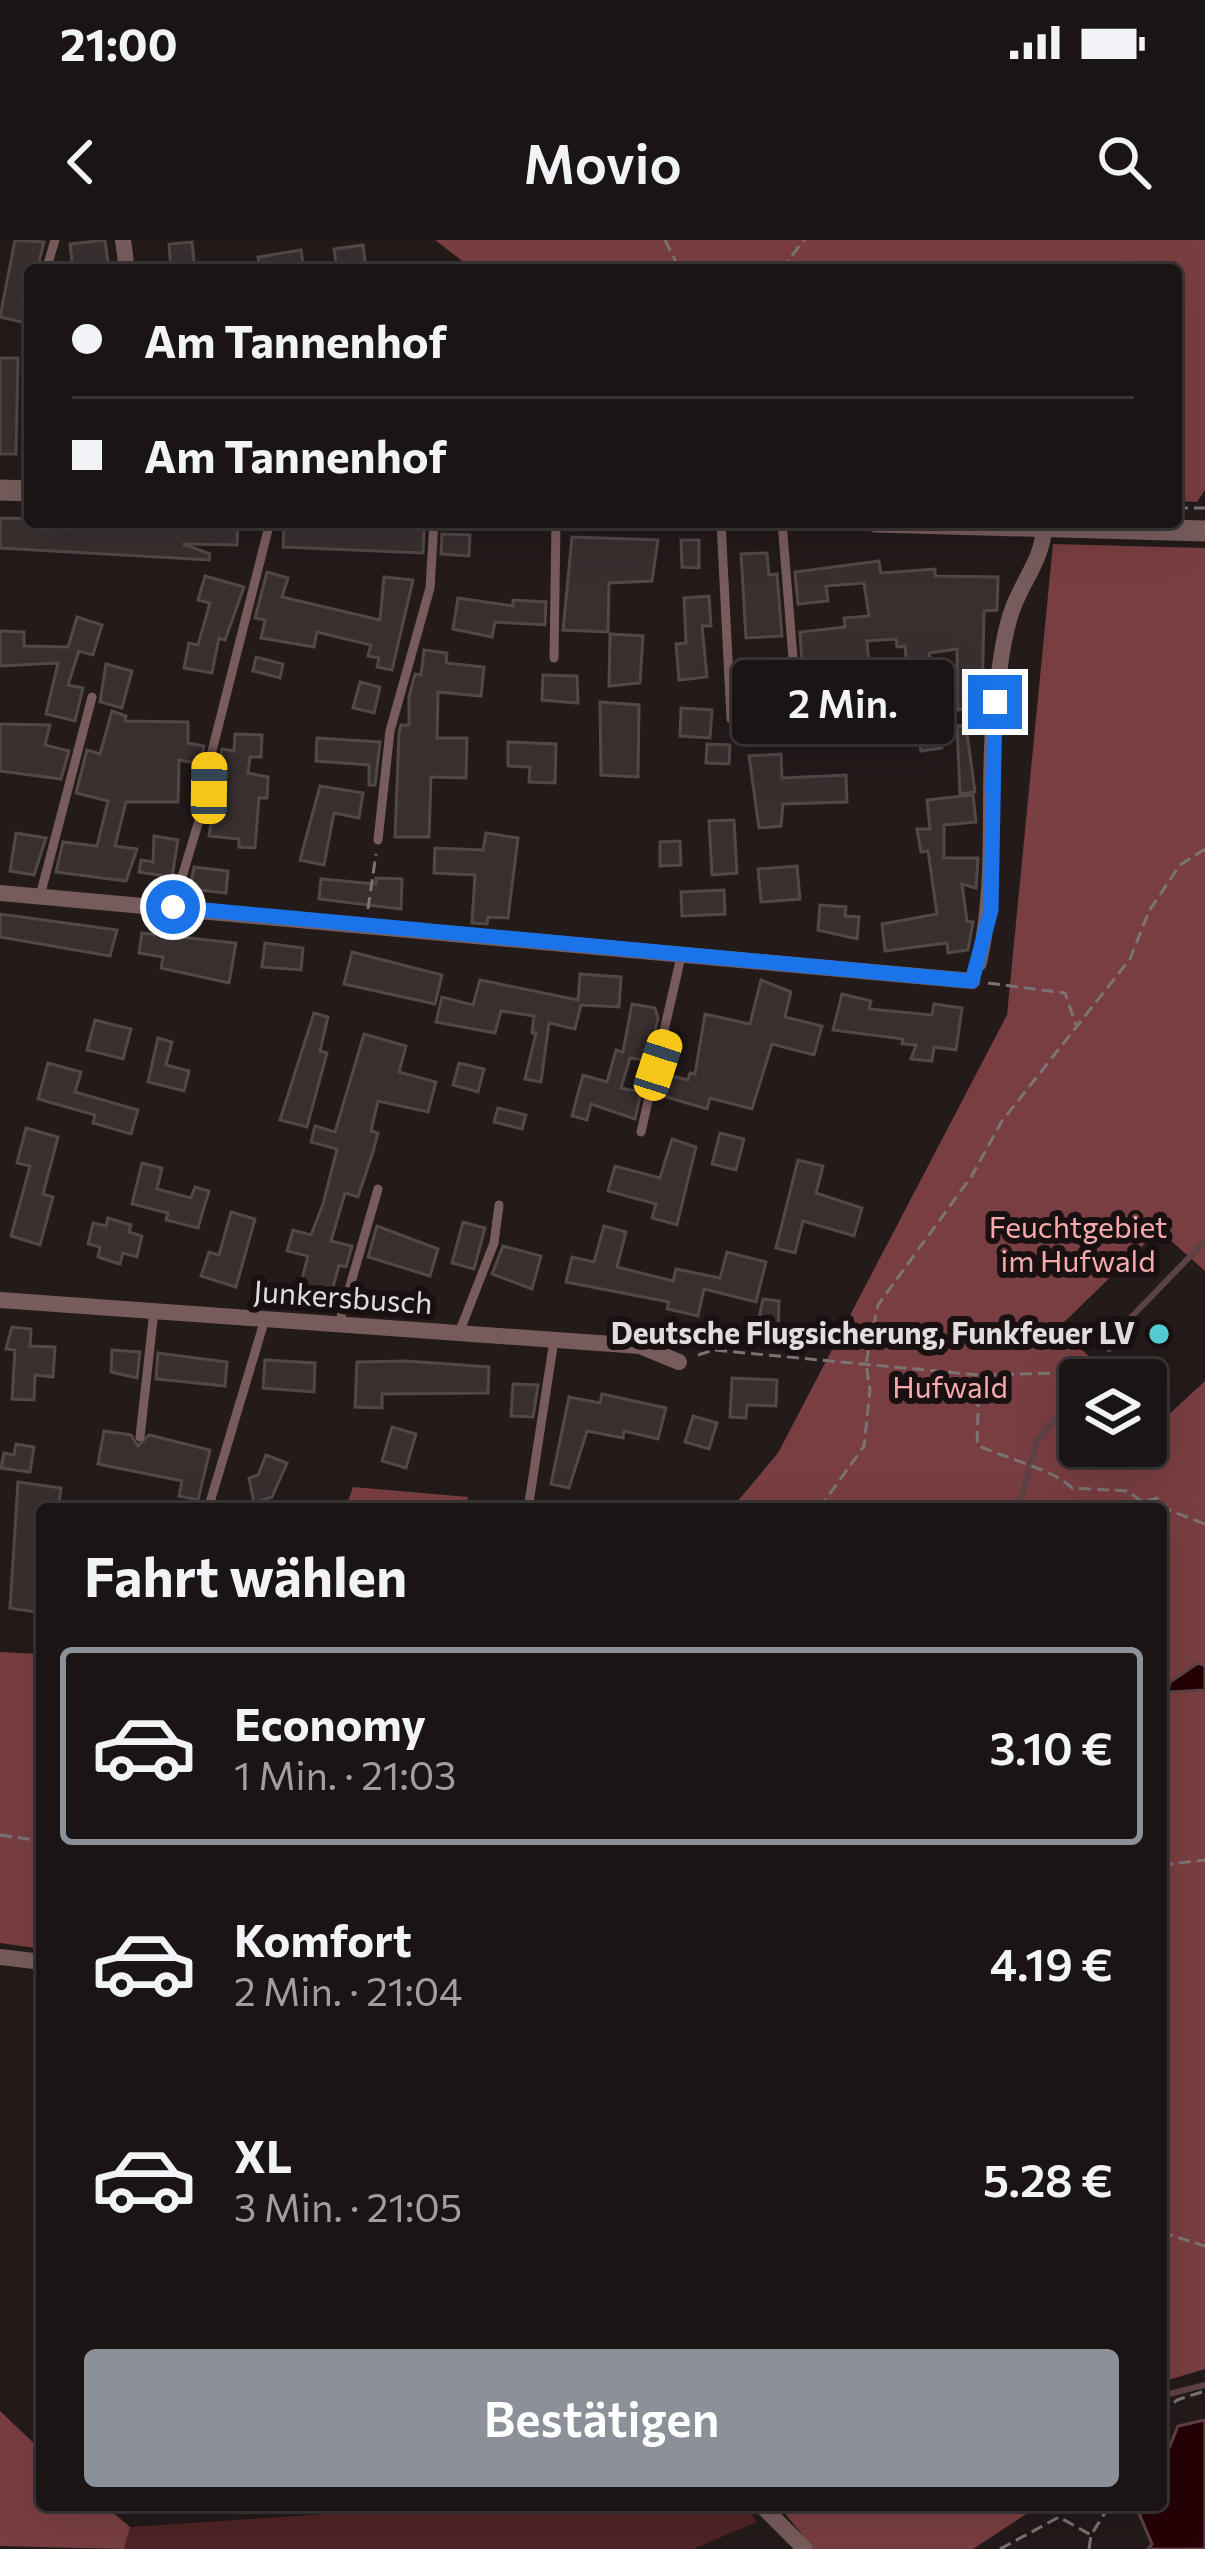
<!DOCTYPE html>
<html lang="de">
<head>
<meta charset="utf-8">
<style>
  :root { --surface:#1a1414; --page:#231d1d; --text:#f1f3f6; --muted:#9f9ea0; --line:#383334; --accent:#8c9099 }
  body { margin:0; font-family:Commissioner,sans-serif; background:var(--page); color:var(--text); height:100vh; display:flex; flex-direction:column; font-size:45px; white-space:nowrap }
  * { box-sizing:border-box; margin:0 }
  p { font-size:39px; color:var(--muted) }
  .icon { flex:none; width:66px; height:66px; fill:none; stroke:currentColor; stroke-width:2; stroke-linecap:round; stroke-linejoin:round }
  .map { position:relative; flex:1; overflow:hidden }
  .sheet { position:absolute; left:36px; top:1263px; width:1131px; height:1008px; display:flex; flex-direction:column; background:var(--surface); border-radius:12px; box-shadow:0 12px 48px #0002,0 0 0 3px var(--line) }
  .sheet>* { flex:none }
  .hud { position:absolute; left:24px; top:24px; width:1158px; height:264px; border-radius:12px; box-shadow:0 12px 48px #0002,0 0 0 3px var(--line); display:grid; align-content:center; height:264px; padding:0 48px; background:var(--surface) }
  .fabs { position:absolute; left:1059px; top:1119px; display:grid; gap:24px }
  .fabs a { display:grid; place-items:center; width:108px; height:108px; border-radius:12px; background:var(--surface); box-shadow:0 12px 48px #0002,0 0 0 3px var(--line); font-size:60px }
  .end { position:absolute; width:54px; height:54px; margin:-27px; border:15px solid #1a73e8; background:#fff; box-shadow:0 0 0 6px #fff }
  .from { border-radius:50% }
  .bubble { position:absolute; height:84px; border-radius:12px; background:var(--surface); box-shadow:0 12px 48px #0002,0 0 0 3px var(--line); font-size:39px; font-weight:600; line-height:84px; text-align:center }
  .car { position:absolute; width:36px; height:72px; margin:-36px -18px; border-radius:15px; box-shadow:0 0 9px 3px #0007; background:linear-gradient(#f5c518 24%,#345 0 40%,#f5c518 0 76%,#345 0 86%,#f5c518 0) }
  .hud b { display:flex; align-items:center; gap:42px; height:114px; font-size:45px }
  .hud b+b { border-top:3px solid var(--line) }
  .hud i { width:30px; height:30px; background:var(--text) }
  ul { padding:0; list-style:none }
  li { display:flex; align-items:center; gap:36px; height:198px; margin:0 24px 18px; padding:0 24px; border:6px solid transparent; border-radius:12px }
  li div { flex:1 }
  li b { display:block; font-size:45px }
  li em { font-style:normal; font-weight:600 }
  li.on { border-color:var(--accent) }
  li>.icon { width:108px; height:108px; stroke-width:1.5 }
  h2 { padding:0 48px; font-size:54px; line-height:144px }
  .button { display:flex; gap:24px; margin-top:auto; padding:24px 48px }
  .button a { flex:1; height:138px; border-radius:12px; background:var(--accent); color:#fff; font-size:48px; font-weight:600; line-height:138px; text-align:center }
  .status { display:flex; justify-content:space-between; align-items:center; height:84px; padding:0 60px; background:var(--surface); direction:ltr }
  .status svg { height:33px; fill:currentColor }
  header { display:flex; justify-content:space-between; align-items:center; height:156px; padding:0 48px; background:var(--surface); font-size:54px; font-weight:600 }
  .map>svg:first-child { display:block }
  .green { fill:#4f2426 }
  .forest { fill:#793e41 }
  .water { fill:#250005; stroke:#5e4246; stroke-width:3 }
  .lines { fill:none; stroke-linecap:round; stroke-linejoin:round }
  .stream { stroke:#5e4246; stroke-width:6 }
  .building { fill:#382f2f; stroke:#524848; stroke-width:3 }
  .path { stroke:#7c7474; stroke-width:3; stroke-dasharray:12 6; stroke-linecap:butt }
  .service { stroke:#785c5c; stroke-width:9 }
  .minor { stroke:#785c5c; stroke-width:16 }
  .tertiary { stroke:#785c5c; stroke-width:21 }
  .route { stroke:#1a73e8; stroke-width:15 }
  .poi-dot { fill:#52ccd0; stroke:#191111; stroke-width:4.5 }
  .labels { text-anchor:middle; stroke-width:12; stroke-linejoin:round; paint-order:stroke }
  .park-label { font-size:30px; fill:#f6aaac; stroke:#191111 }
  .street-label { font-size:30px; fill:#e3dcdc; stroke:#191111 }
  .poi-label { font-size:30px; font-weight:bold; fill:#e3dcdc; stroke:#191111; text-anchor:end }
</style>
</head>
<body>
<div class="status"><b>21:00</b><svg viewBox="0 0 49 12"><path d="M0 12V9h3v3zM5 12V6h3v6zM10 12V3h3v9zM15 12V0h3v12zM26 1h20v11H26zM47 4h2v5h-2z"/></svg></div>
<header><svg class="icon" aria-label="back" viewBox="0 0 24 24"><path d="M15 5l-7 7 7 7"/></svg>Movio<svg class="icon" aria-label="search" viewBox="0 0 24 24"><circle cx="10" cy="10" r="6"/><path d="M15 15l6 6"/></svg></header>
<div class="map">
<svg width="1205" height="2309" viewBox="0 0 1205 2309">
  <rect width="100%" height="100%" fill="#231a1a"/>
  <!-- green -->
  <path class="green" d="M465,2265H744L757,2282L693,2309H124L130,2287Z"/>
  <!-- forest -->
  <g class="forest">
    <path d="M435,0H1205V250L1197,262L1176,261V30H474Z"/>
    <path d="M1053,304L1205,308V1031L1159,990L1058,1088L1115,1140H1080V1206H1146V1163L1166,1177L1205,1141V1426L1198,1423L1170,1442L1168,1451L1205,1450V2129L1161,2142V1269H731L778,1213L1007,775Z"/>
    <path d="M353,1247L468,1257L466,1269H345Z"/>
    <path d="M0,1412L42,1414V1709L0,1703Z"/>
    <path d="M0,2171L42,2211V2265H104L130,2287L124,2309L0,2306Z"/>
    <path d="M778,2265H1040L973,2309H814Z"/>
  </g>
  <!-- water -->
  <g class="water">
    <path d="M1198,1423L1205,1426V1450L1168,1452L1170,1442Z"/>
    <path d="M1205,2180V2309H1148L1152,2304L1138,2271L1141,2265H1161V2228L1178,2186Z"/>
  </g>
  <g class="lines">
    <!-- stream -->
    <g class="stream">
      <path d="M1109,1109L1116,1093L1205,1001"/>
      <path d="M724,1265L727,1269"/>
      <path d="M1018,1269L1037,1201L1075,1156"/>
      <path d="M1161,2156L1205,2145"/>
    </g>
  </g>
  <!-- building -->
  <g class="building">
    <path d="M15,0L44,2L37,30H30L25,83L0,77Z"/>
    <path d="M105,0L109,30H73L70,4Z"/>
    <path d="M192,2L195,30H171L169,4Z"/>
    <path d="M363,5L366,30H337L334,9Z"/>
    <path d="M301,10L304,30H260L258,17Z"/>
    <path d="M0,118H18L16,214H0Z"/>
    <path d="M0,278L238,282L237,305L183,304L210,314L209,320L0,308Z"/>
    <path d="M284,284L424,290L423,313L283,307Z"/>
    <path d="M442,294L470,295L469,316L441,314Z"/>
    <path d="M572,297L658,300L652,341L609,343L608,392L563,390Z"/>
    <path d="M681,300H699V328L682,327Z"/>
    <path d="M767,313L769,335L777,334L782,396L746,398L741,314Z"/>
    <path d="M879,321L881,333L935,329V336L998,337L997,370L984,371L982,467L957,470V409L929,413L942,508L921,511L917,485H912L905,406L897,407L896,399L867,401L869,425L862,426L863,432L849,433L848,420L802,424L800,392L845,387L844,378L869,376L864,343L826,346L828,361L798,364L795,332Z"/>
    <path d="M267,332L288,338L282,357L380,380L384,337L413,340L392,430L377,427L379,418L368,416L371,405L317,392L314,407L261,398L265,380L255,378Z"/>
    <path d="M205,336L244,347L225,400L219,398L212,433L184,428L189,403L198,405L210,363L198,360Z"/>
    <path d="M709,356L711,386H702L707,437L679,440L676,404L686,403L684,358Z"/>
    <path d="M458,358L513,366V360L546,362L545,385L495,382L492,397L453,389Z"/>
    <path d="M77,377L102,385L93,415L79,411L68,445L83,448L75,481L46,474L58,423L0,426V391L24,392V406L68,407Z"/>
    <path d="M610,394L643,396L640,443L609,446Z"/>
    <path d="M424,410L447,413L446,423L484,427L481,456L438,452L437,498H467L466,538L431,537L429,597H395L399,493L401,485H409V457L415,434L421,435Z"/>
    <path d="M256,417L283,424L280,438L253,431Z"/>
    <path d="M106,424L132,431L122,468L100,462Z"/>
    <path d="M777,428L780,459L750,462L747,430Z"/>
    <path d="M543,435L577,436L578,463L542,460Z"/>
    <path d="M360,442L380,447L374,473L353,468Z"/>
    <path d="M837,452L840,486L793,489L791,471L810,469L809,455Z"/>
    <path d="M600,462L639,465L638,537L601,535Z"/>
    <path d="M681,468L712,470L710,498L680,496Z"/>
    <path d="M112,471L126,476L125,481L188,482V503L204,506L201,524L179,520L178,562H126L115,606L137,609L126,641L56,632L63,602L97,606L108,561L76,553L87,510L100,514Z"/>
    <path d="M0,484L50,485L45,505L69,511L61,539L0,531Z"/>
    <path d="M957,486H966L975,552L960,554Z"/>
    <path d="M235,494L262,495L261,517H250L248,533L268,537L267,558H259L255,608L239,607V599L209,596L222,509L234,511Z"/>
    <path d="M317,498L380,502L375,545H369V525L316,521Z"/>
    <path d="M508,502L556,504L555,543L529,542L530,527L508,526Z"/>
    <path d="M707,504L730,505L729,524L706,523Z"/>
    <path d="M781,514L782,538L846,535L847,562L783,564L781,586L759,588L749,516Z"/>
    <path d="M320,546L363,553L359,578L334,573L324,625L300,620Z"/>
    <path d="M973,555L976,582L944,585V618H978L976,648L962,644L967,681L973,682L968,710L948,713L947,703L885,711L882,684L937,674L928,611L921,612L917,589H930L927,560Z"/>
    <path d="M734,580L737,633L712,635L709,581Z"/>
    <path d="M16,593L46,598L34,635L10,631Z"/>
    <path d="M486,593L518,598L508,678L488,677L487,684L472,683L475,635L434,633L435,608L483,610Z"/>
    <path d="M154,596L178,600L172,637L139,632L141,620L153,622Z"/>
    <path d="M680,601L681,625L660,626V602Z"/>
    <path d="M797,626L800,659L761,662L758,629Z"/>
    <path d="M194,627L228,631L226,653L190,649Z"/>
    <path d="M376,638L402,639L401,669L319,659L321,639L376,644Z"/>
    <path d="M724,650L725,674L682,676L681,652Z"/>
    <path d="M820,665L846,667L845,676L859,677L857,699L818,690Z"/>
    <path d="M0,674L117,690L110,716L0,697Z"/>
    <path d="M142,693L236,703L229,743L161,728L163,717L139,713Z"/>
    <path d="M265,703L303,708L301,730L262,727Z"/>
    <path d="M352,712L442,735L435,764L344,744Z"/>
    <path d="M580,734L621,737L619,767L581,765L575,789L549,783L541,842L525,839L536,793H532L534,776L501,771L495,793L436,782L442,757L473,765L480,740L578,760Z"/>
    <path d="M761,740L791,752L785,777L822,786L814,815L772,804L752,869L710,858L707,869L659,855L663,834L688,840L690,833L695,834L705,774L750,784Z"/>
    <path d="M842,754L871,761L869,769L932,775L934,764L962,768L956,810L934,807L932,821L911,819L916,805L902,804L903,799L833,790Z"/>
    <path d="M632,764L655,768L658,778L648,821L630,818L621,848L641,852L635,879L591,864L587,880L572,876L583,835L607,842L616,810L623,812Z"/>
    <path d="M314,773L328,777L320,811L327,813L307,887L280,880Z"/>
    <path d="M95,780L131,789L123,819L87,810Z"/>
    <path d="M364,794L406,806L399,832L436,842L428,872L378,861L371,891L378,893L373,912L358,957L345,953L331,1001L352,1006L346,1027L339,1025L327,1070L296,1062L308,1016L287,1011L293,990L311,995L323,964L337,909L311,902L315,886L335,892Z"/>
    <path d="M158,798L172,802L166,825L189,831L184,851L148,842Z"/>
    <path d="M48,823L81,832L75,852L138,870L131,894L93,883L95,875L38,859Z"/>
    <path d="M459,823L484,829L478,852L453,845Z"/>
    <path d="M498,868L526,875L522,889L494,882Z"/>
    <path d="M26,888L58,897L43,954L53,957L40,1005L11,996L30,926L17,923Z"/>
    <path d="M720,893L744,899L736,930L712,924Z"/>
    <path d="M672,899L696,907L677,985L652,978L656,964L608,951L615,926L660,938Z"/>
    <path d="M798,920L823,926L816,953L862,968L854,996L803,981L795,1013L776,1008Z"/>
    <path d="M142,923L162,928L157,949L191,958L195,947L209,951L198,988L166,980L168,973L132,964Z"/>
    <path d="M231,972L255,979L236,1047L201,1036L209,1012L219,1015Z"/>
    <path d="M108,978L131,985L129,992L142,996L137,1017L123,1013L120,1024L110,1021L98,1017L100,1007L88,1004L93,983L106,986Z"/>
    <path d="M463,982L485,988L474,1029L452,1023Z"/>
    <path d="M377,986L438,1009L430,1036L368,1017Z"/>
    <path d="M604,986L626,992L617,1027L673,1041L676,1029L720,1038L727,1012L766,1022L756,1062L704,1049L698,1076L667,1069L669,1062L566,1042L572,1017L594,1022Z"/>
    <path d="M503,1006L541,1016L532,1049L492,1034Z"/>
    <path d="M763,1059L779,1061L778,1098L755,1097Z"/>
    <path d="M12,1087L31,1089L30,1106L55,1107L53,1137L35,1135L34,1160L12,1159L15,1110L6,1109Z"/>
    <path d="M112,1110L140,1112L137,1138L111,1132Z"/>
    <path d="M158,1113L227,1122L225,1146L156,1139Z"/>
    <path d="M265,1120L315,1123L314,1152L263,1148Z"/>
    <path d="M406,1121L489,1127L488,1153L382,1154V1168L355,1167L357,1122Z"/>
    <path d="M732,1138L777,1140L776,1166L747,1165L746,1178L730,1177Z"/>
    <path d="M513,1144L538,1145L533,1177L511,1176Z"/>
    <path d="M602,1154L666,1168L658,1199L624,1191L623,1198L587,1191L569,1248L551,1244L569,1157L600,1163Z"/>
    <path d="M693,1176L717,1183L709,1209L685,1202Z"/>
    <path d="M392,1187L416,1194L406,1228L382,1221Z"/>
    <path d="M104,1191L131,1195L138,1206L149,1195L210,1210L198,1260L179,1256L182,1241L98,1224Z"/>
    <path d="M16,1204L34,1207L30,1232L1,1228L4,1213L14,1215Z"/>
    <path d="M266,1215L287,1223L272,1257L254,1263L249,1238L258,1235Z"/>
    <path d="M18,1242L61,1248L58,1269H42V1373L10,1368Z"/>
  </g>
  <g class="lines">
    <!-- path -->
    <g class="path">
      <path d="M665,0L680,30"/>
      <path d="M781,30L804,0"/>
      <path d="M1176,268H1205"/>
      <path d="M368,669L376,614"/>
      <path d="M988,743L1065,753L1076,785"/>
      <path d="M698,1115L714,1110L979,1135L1103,1132"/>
      <path d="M979,1137L977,1205C1004,1218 1055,1230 1072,1248L1128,1251L1142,1262L1157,1258L1166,1269L1205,1284"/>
      <path d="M819,1269L864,1206L870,1150L866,1123L878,1065L971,937L1002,881L1130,719L1149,671L1180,625L1205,609"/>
      <path d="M0,1595L42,1601"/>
      <path d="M1161,1625L1205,1620"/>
      <path d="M1161,1992L1205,2006"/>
      <path d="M1161,2175L1177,2160L1205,2151"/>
      <path d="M1000,2309L1059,2277L1091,2295"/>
      <path d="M1089,2309L1091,2295L1110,2265"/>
    </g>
    <!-- service -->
    <g class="service">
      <path d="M46,30L55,0"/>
      <path d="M721,282L731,479"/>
      <path d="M782,282L796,455"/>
      <path d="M554,418L556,282"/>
      <path d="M378,600L390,491L430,348L434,282"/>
      <path d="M40,656L92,457"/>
      <path d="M173,667L209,547L210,519L270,282"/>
      <path d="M641,892L682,712"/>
      <path d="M339,1084L378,949"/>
      <path d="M459,1093L494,1003L499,965"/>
      <path d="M140,1197L154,1071"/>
      <path d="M208,1269L265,1079"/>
      <path d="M528,1269L554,1100"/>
    </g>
    <!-- minor -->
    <g class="minor">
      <path d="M123,0L127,30"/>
      <path d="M0,653L972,741"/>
      <path d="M979,723C999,634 985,545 996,456C1000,427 1003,393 1014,365C1025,338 1042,318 1044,289"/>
      <path d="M0,1060L640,1106L679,1122"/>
      <path d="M0,1717L42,1722"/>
      <path d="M761,2265L805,2309"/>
    </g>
    <!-- tertiary -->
    <g class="tertiary">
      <path d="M0,250L30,251"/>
      <path d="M876,282L1205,291"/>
    </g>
  </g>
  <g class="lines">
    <!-- route -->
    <path class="route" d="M173,667L972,741L991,670L995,462"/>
  </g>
  <!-- markers -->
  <circle class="poi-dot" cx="1159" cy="1094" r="12"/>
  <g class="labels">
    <!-- park labels -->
    <g class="park-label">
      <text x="1078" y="998">Feuchtgebiet<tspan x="1078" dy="34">im Hufwald</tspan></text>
      <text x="950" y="1158">Hufwald</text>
    </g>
    <!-- street labels -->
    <g class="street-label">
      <text transform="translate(343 1058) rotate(4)" y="10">Junkersbusch</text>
    </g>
    <!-- poi labels -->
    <g class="poi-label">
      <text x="1135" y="1104">Deutsche Flugsicherung, Funkfeuer LV</text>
    </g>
  </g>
</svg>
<div class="fabs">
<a><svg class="icon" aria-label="layers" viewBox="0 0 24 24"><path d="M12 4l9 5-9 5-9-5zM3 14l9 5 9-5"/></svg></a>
</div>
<i class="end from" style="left:173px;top:667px"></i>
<i class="end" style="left:995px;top:462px"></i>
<div class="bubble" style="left:732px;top:420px;width:222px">2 Min.</div>
<i class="car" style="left:209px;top:548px;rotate:1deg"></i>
<i class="car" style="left:658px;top:825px;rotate:18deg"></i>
<div class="hud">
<b><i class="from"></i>Am Tannenhof</b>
<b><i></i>Am Tannenhof</b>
</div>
<section class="sheet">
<h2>Fahrt wählen</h2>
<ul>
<li class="on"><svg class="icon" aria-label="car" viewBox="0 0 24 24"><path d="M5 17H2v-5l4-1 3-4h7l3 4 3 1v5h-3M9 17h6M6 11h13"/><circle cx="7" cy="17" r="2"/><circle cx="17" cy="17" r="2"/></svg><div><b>Economy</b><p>1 Min. · 21:03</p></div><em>3.10 €</em></li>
<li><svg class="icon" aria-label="car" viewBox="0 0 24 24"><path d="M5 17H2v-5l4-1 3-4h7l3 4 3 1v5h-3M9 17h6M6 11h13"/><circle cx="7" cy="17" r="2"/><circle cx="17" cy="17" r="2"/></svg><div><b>Komfort</b><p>2 Min. · 21:04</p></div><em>4.19 €</em></li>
<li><svg class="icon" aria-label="car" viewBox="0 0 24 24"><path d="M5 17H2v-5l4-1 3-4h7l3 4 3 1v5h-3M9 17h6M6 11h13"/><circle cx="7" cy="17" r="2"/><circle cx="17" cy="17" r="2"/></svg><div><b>XL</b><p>3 Min. · 21:05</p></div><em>5.28 €</em></li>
</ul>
<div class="button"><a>Bestätigen</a></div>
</section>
</div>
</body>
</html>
